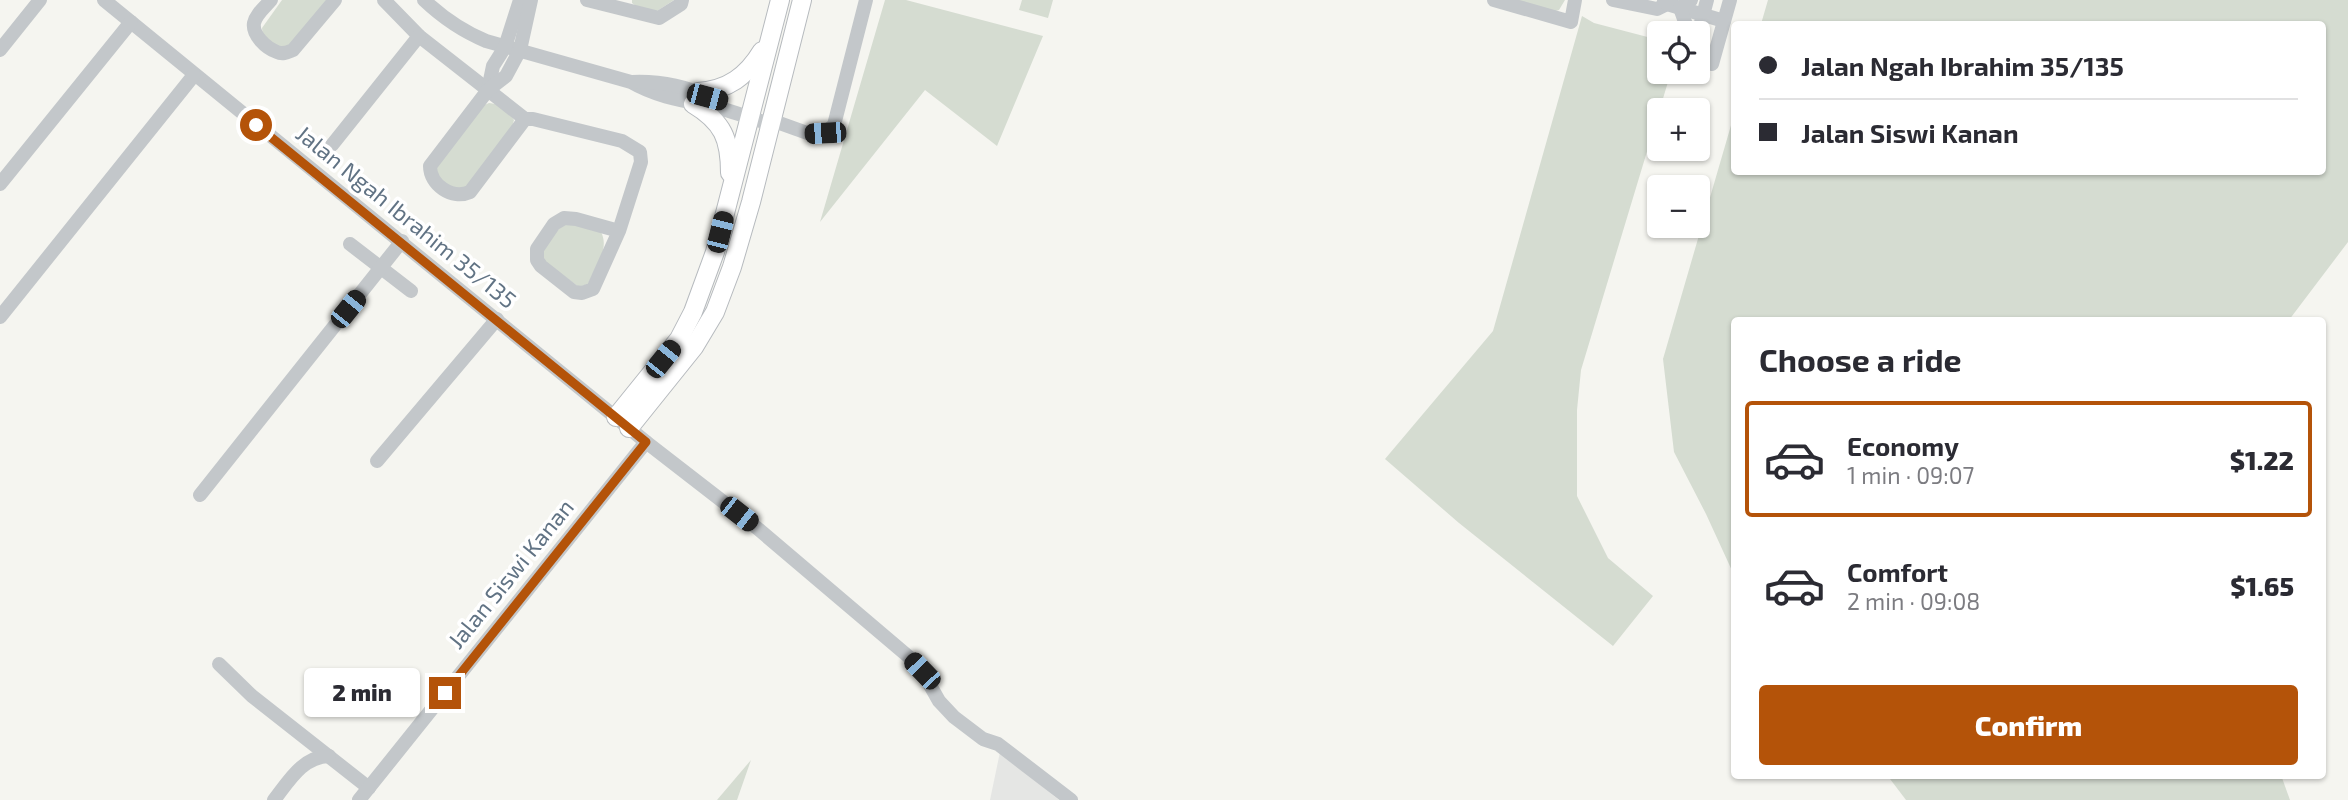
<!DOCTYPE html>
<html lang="en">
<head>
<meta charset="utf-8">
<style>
  :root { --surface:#fff; --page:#f7f7f7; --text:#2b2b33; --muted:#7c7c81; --line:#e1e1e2; --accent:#b45309 }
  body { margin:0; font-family:"Exo 2",sans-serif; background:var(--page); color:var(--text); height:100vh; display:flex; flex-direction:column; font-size:26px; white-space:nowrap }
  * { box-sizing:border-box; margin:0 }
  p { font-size:23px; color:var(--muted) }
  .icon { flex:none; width:38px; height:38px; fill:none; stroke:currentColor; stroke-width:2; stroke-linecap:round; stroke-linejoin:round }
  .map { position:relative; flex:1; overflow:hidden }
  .drawer { position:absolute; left:1731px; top:317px; width:595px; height:462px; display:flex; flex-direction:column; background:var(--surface); border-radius:7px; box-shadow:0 2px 5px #0004 }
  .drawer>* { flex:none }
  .guide { position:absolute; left:1731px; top:21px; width:595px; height:154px; border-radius:7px; box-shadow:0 2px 5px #0004; display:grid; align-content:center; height:154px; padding:0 28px; background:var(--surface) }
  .fabs { position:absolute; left:1647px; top:21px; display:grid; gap:14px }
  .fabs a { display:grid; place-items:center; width:63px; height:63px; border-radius:7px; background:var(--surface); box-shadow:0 2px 5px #0004; font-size:35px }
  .end { position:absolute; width:32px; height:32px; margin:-16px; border:9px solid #b45309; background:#fff; box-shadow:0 0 0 4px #fff }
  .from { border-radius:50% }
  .bubble { position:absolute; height:49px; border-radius:7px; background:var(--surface); box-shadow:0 2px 5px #0004; font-size:23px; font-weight:800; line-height:49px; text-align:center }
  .car { position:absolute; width:21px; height:42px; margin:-21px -10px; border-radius:9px; box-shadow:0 0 5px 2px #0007; background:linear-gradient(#222 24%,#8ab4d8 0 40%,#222 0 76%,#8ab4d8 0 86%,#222 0) }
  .guide b { display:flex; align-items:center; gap:24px; height:66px; font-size:26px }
  .guide b+b { border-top:2px solid var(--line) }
  .guide i { width:18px; height:18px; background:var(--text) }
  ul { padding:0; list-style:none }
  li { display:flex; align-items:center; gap:21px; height:116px; margin:0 14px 10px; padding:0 14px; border:4px solid transparent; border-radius:7px }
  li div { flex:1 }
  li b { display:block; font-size:26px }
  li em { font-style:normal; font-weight:800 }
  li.active { border-color:var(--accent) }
  li>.icon { width:63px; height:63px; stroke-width:1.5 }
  h2 { padding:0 28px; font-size:32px; line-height:84px }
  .action { display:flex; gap:14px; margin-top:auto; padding:14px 28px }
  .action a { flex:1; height:80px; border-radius:7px; background:var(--accent); color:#fff; font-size:28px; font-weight:800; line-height:80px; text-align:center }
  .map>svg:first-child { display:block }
  .built { fill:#e5e6e4 }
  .green { fill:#d5dcd1 }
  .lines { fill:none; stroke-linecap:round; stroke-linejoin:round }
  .major-casing { stroke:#b6babe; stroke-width:20 }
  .minor { stroke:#c3c7ca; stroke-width:14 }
  .major { stroke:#fff; stroke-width:18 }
  .route { stroke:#b45309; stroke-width:9 }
  .labels { text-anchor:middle; stroke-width:7; stroke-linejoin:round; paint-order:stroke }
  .street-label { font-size:23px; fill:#617384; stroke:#fff }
</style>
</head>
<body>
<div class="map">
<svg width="2348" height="800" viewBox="0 0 2348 800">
  <rect width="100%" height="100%" fill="#f5f5f0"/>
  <!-- built -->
  <path class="built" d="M1000,752L1059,800H990Z"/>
  <!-- green -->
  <g class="green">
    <path d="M282,0H327L294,45L280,49L263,36L262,28Z"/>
    <path d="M632,0H674L657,11L640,9L632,3Z"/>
    <path d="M885,0H906L1043,36L997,146L925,90L820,222Z"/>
    <path d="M1022,0H1053L1048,18L1019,10Z"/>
    <path d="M1506,0H1565L1559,10L1552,12Z"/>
    <path d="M1768,0H2348V242L2289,320H1734V575L1706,514L1674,452L1663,359L1734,115V172H2322V24H1761Z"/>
    <path d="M1582,16L1594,23L1659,40V72H1671L1581,370L1577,410V496L1608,558L1653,596L1613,646L1459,523L1385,459L1493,331Z"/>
    <path d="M489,103C501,104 508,110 514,120L511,130L466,189L460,192L438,180L436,166L480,107Z"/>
    <path d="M568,223L601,232C610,249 595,268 588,284L579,287L545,262L542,249L563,224Z"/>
    <path d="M751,760L737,800H717Z"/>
    <path d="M1887,775H2281L2290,800H1906Z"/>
  </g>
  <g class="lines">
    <!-- major casing -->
    <g class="major-casing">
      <g id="major">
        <path d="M698,92C728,90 747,76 762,51"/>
        <path d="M693,104C723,122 730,139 730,173"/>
        <path d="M616,417L679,339L693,312L715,252L780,0"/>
        <path d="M629,428L694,347L715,312L732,267L751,202L802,0"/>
      </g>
    </g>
    <!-- minor -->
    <g class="minor">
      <path d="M104,0L646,442L757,528L909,657L922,671L939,701L954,717L983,739L998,744L1071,800"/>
      <path d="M271,0C265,7 256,14 254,23C252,35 266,48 277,52C283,55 288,52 293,50L335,0"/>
      <path d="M384,0L419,36L525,119H533L622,141L640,152L641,162L619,231L593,289L582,293L574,292L541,266L537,260V249L554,224L564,218L576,219L619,231"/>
      <path d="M424,0C443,18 462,31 486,41L631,82C655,96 679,100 706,105C727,109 749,118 771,124"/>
      <path d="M587,0L659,18L681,4L682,0"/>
      <path d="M1494,0L1571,22L1575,0"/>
      <path d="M1613,0L1657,9L1667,4"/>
      <path d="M1664,0L1667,4L1724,21"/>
      <path d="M1689,33L1680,8L1691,0"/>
      <path d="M1698,34L1707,0"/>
      <path d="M0,50L40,0"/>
      <path d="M1712,64L1730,0"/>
      <path d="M632,82C657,81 685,86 708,97"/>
      <path d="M488,90L493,66L505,47L520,0"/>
      <path d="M525,119L470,192C452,200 430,185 430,166L488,90L506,76L520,50L531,0"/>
      <path d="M771,120L810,134L825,133L834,125L866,0"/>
      <path d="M332,145L419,36"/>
      <path d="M0,184L131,22"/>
      <path d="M350,244L411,291"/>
      <path d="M0,317L194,75"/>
      <path d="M377,461L497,319"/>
      <path d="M200,495L402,241"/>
      <path d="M219,664L252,696L369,788"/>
      <path d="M274,800C289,781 302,757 329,756"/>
      <path d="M359,800L646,442"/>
    </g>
    <!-- major -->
    <use href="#major" class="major"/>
  </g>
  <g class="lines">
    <!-- route -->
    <path class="route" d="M256,125L646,442L445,693"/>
  </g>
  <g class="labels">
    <!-- street labels -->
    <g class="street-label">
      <text transform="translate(406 217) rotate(39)" y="8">Jalan Ngah Ibrahim 35/135</text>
      <text transform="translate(511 574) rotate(-51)" y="8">Jalan Siswi Kanan</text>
    </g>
  </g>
</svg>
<div class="fabs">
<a><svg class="icon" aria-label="locate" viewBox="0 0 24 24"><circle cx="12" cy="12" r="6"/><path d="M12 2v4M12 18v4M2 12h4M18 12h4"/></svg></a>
<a>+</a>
<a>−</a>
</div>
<i class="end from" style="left:256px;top:125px"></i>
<i class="end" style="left:445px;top:693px"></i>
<div class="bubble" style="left:304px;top:668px;width:116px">2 min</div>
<i class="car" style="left:707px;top:97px;rotate:105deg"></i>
<i class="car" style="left:825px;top:133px;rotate:267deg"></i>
<i class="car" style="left:720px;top:232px;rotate:14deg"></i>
<i class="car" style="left:348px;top:309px;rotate:39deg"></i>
<i class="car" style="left:663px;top:359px;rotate:39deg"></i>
<i class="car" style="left:739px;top:514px;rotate:128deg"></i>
<i class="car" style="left:922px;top:671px;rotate:316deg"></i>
<div class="guide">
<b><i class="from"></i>Jalan Ngah Ibrahim 35/135</b>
<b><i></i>Jalan Siswi Kanan</b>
</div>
<section class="drawer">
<h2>Choose a ride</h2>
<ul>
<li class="active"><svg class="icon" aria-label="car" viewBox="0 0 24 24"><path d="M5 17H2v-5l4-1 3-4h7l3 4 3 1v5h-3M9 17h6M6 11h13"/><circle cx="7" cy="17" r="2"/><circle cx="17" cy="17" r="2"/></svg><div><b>Economy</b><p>1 min · 09:07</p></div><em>$1.22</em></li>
<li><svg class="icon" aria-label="car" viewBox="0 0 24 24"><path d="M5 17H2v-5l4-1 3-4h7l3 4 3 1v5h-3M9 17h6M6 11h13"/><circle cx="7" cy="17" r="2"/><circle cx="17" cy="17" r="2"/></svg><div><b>Comfort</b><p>2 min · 09:08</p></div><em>$1.65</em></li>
</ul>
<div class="action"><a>Confirm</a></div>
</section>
</div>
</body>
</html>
